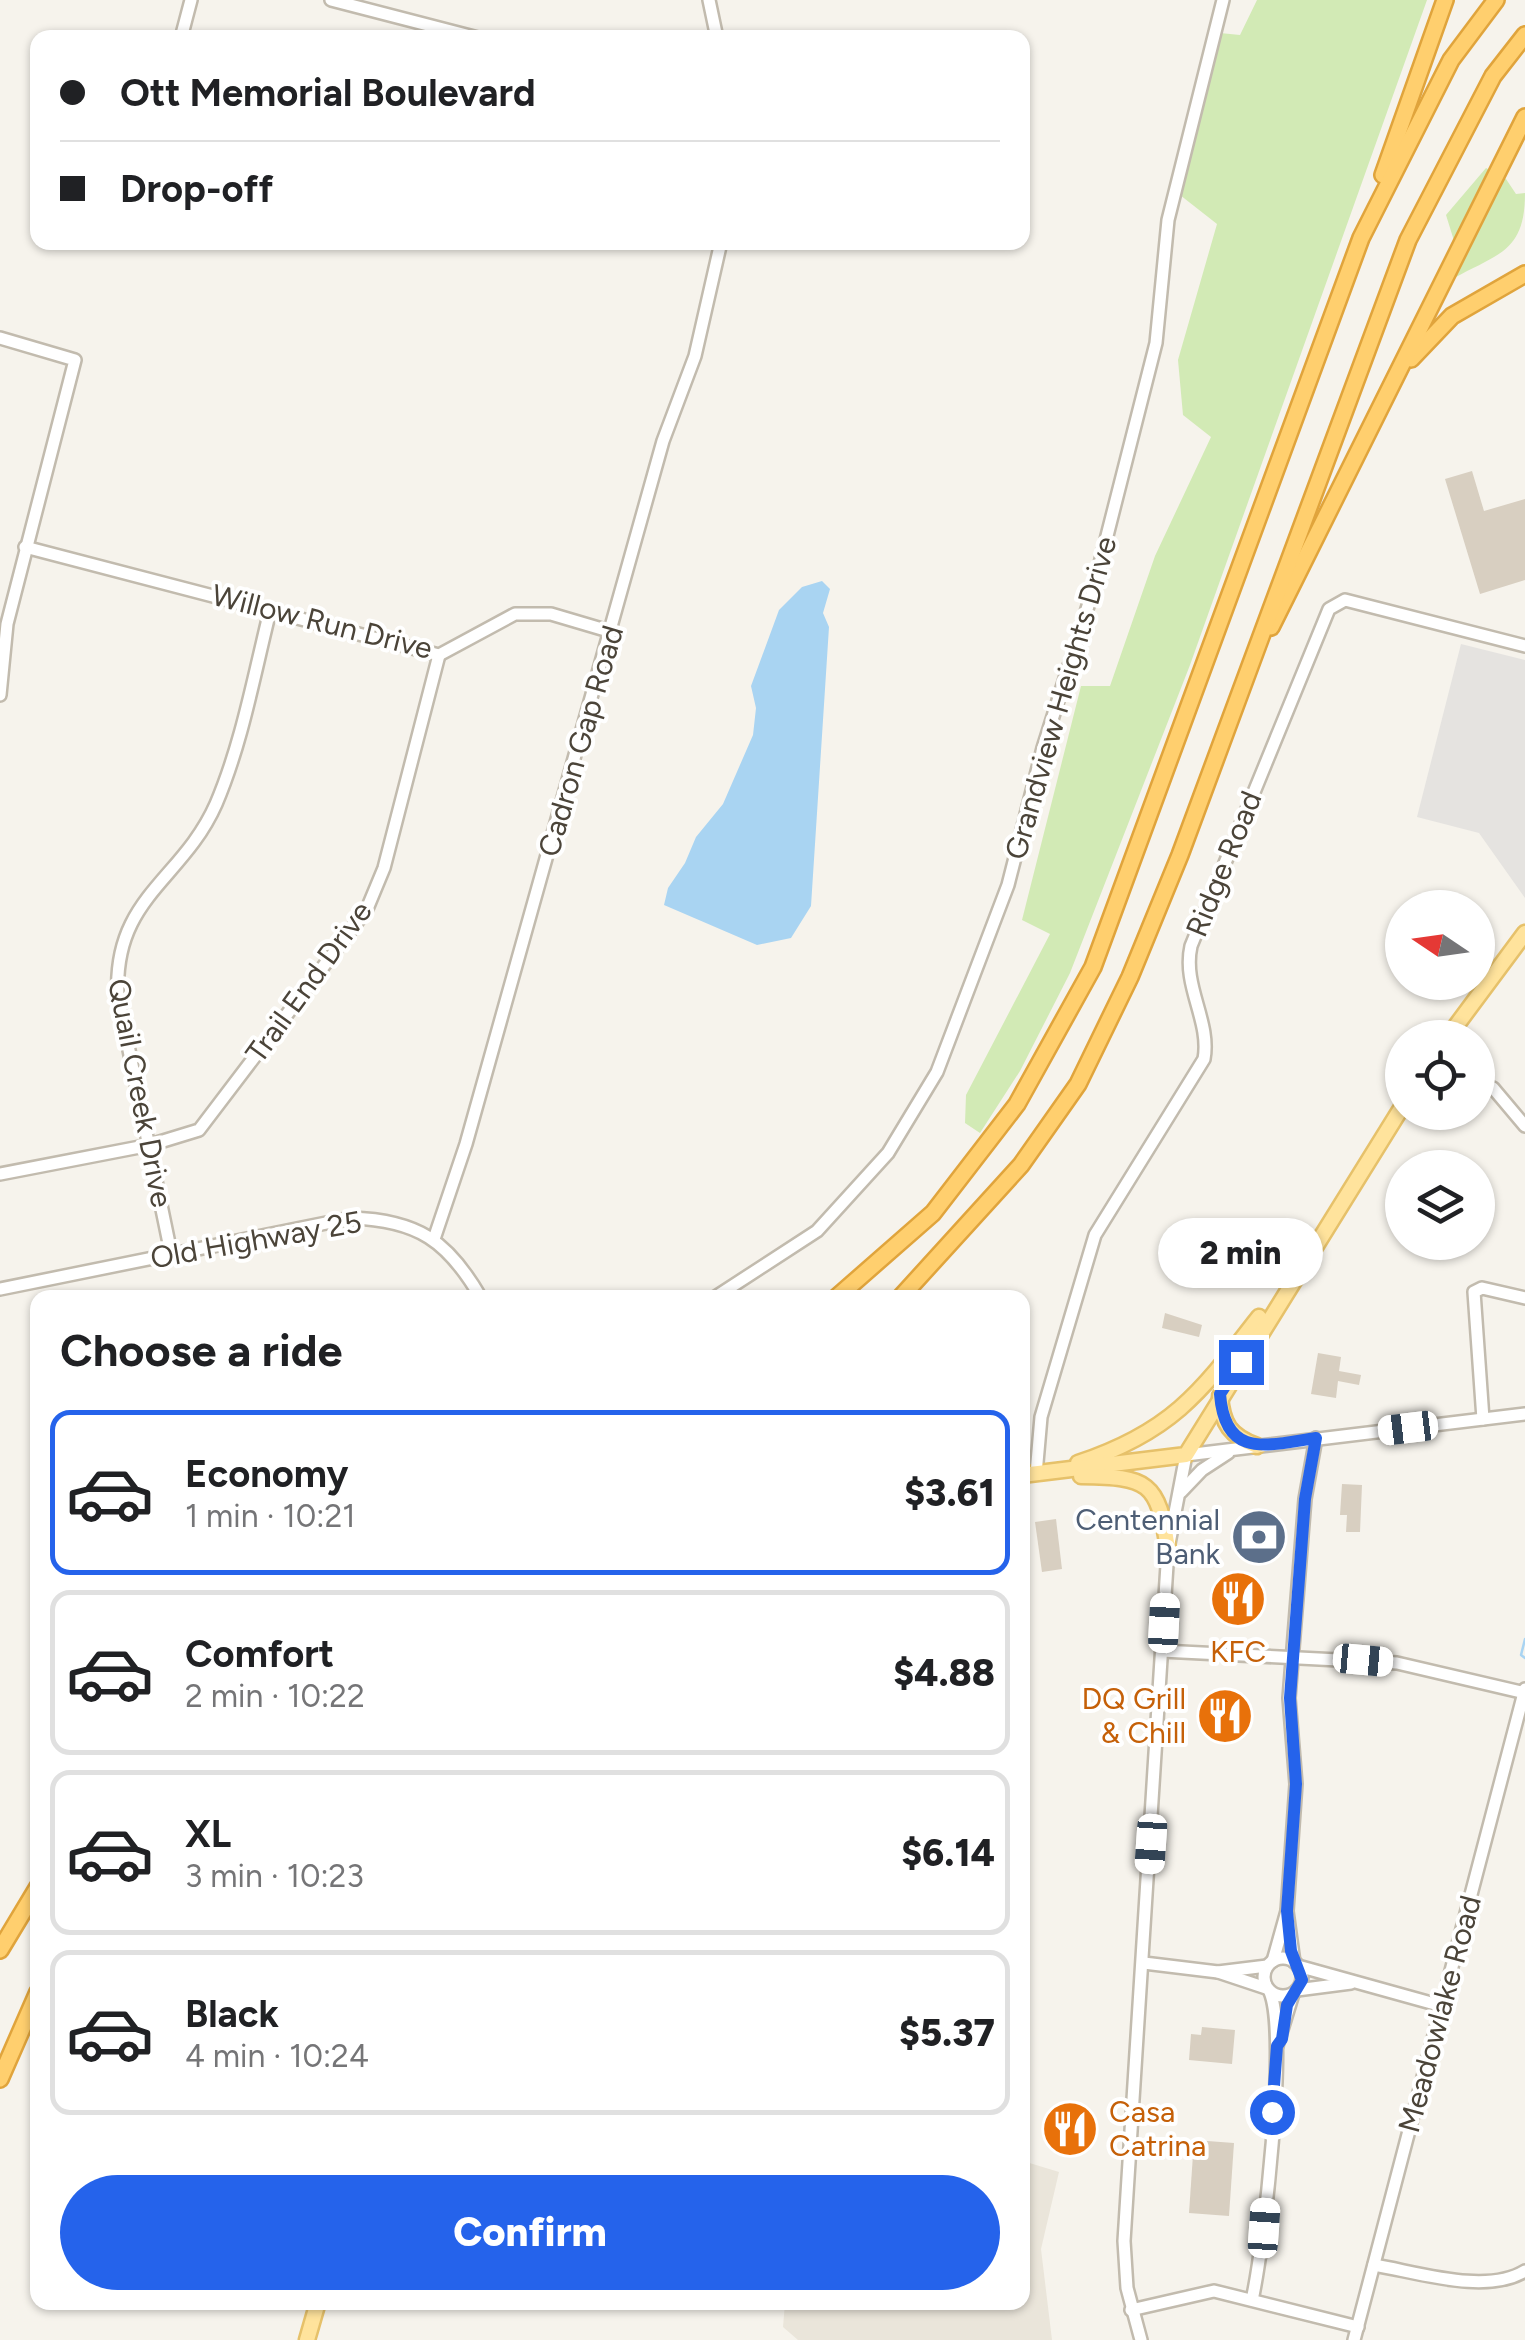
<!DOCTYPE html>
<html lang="en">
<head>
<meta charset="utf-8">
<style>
  :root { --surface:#fff; --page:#f2f2f2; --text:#202124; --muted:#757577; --line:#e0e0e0; --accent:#2563eb }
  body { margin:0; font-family:Figtree,sans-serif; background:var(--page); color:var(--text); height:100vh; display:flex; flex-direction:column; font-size:38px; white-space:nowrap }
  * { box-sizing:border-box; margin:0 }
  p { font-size:32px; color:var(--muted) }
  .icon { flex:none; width:55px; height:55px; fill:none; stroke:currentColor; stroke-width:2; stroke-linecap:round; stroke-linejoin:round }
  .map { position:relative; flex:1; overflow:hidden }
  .details { position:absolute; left:30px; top:1290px; width:1000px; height:1020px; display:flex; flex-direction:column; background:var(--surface); border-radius:20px; box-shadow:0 2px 8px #0004 }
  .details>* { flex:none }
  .guide { position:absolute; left:30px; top:30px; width:1000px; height:220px; border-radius:20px; box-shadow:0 2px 8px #0004; display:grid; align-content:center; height:220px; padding:0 30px; background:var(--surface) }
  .needle { width:65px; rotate:283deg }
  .fabs { position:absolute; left:1385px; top:890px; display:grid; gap:20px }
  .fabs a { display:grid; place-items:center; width:110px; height:110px; border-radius:50%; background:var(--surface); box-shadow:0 2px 8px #0004; font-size:50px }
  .end { position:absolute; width:45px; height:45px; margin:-22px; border:12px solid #2563eb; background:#fff; box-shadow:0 0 0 5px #fff }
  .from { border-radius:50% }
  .bubble { position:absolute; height:70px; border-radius:35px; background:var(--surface); box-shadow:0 2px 8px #0004; font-size:32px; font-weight:800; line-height:70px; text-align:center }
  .car { position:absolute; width:30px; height:60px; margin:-30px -15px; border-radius:12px; box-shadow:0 0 8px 2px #0007; background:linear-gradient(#fff 24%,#345 0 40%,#fff 0 76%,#345 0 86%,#fff 0) }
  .guide b { display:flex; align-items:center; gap:35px; height:95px; font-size:38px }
  .guide b+b { border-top:2px solid var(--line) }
  .guide i { width:25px; height:25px; background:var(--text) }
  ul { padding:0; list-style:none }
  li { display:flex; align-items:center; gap:30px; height:165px; margin:0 20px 15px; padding:0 10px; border:5px solid var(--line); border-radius:20px }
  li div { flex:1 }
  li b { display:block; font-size:38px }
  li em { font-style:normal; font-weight:800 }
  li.on { border-color:var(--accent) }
  li>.icon { width:90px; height:90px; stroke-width:1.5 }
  h2 { padding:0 30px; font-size:45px; line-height:120px }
  .button { display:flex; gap:20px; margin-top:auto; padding:20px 30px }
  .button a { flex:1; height:115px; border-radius:60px; background:var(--accent); color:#fff; font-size:40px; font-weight:800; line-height:115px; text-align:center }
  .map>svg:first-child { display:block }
  .residential { fill:#eae5da }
  .green { fill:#d2eab5 }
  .parking { fill:#e5e3e0 }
  .water { fill:#a9d4f2 }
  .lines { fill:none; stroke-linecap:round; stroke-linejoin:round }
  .stream { stroke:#a9d4f2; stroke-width:2.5 }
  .building { fill:#d8cfc1 }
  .minor-casing { stroke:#c2bbae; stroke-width:16 }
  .major-casing { stroke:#e6c16a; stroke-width:19 }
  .highway-casing { stroke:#e0a43c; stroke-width:20 }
  .minor { stroke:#fff; stroke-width:11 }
  .major { stroke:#ffe39c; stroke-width:14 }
  .highway { stroke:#ffcf6e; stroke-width:15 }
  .route { stroke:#2563eb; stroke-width:12 }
  .labels { text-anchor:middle; stroke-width:8; stroke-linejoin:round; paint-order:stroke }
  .street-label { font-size:30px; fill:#4b4439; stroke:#fff }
  .service-label { font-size:30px; fill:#4e5e75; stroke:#fff; text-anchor:end }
  .food-label { font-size:30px; fill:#c56008; stroke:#fff }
</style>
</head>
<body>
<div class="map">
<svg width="1525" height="2340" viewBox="0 0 1525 2340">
  <rect width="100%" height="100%" fill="#f6f3ec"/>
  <!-- residential -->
  <path class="residential" d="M1023,2161L1059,2172L1041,2249L1052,2340H798L783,2327L785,2303L1022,2302Z"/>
  <!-- green -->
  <g class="green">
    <path d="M1257,0H1427L1190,665L1070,973L1020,1071L980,1133L965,1123L966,1095L1050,934L1022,920L1081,686H1110L1155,556L1211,437L1183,415L1178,360L1217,224L1180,195L1220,33L1240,35Z"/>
    <path d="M1486,168L1506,179L1516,194L1525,193C1525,251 1500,253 1454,278L1438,272L1455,244L1446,215Z"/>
  </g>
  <!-- parking -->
  <path class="parking" d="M1461,644L1525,660V898L1479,833L1417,817Z"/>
  <!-- water -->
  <path class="water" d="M822,581L830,589L823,613L829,627L811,906L791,938L757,945L664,905L668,888L685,863L696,837L723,804L753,735L756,708L751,686L779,610L802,587Z"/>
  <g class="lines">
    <!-- stream -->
    <path class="stream" d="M1525,1639L1521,1655L1525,1658"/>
  </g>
  <!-- building -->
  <g class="building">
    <path d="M1472,471L1484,511L1525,499V580L1480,594L1445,479Z"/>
    <path d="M1165,1313L1202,1325L1199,1337L1162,1328Z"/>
    <path d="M1318,1353L1341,1357L1339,1371L1361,1375L1359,1385L1338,1381L1336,1398L1311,1394Z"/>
    <path d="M1342,1484L1362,1485L1360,1532H1346L1347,1515H1340Z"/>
    <path d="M1056,1519L1062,1569L1042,1572L1035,1522Z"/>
    <path d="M1237,1524L1283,1530L1282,1546L1235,1548Z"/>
    <path d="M1219,1590L1257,1593L1256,1608L1218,1605Z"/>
    <path d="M1210,1707L1242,1711L1241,1725L1208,1721Z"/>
    <path d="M1202,2027L1235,2030L1232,2064L1189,2060L1191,2034L1201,2035Z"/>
    <path d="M1194,2140L1234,2143L1229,2216L1189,2213Z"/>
  </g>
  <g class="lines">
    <!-- minor casing -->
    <g class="minor-casing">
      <g id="minor">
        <path d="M331,0L478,38"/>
        <path d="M709,0L717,38"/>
        <path d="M181,38L191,0"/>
        <path d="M0,338L75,360L7,624L0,695"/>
        <path d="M25,547L439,655L515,614H551L612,632"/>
        <path d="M1478,1083L1493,1088L1525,1126"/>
        <path d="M0,1174L150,1145L199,1130L367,909L384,868L439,655"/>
        <path d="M434,1239L466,1144L663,441L695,356L721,242"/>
        <path d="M171,1253L118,997C112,898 182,881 216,804C242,743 254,675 270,611"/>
        <path d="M0,1289L351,1218C418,1220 448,1241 481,1298"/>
        <path d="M714,1298L817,1231L888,1153L937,1072L1008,885L1043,748L1094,587L1156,343L1168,220L1223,0"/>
        <path d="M1483,1419L1474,1292L1482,1288L1525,1298"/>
        <path d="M1036,1474L1041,1417L1095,1235L1204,1059C1211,1021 1182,986 1191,946L1329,609L1345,600L1525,646"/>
        <path d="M1181,1492L1202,1470L1228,1453"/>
        <path d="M1162,1651L1397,1663L1525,1693"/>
        <circle cx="1283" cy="1977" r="19"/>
        <path d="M1273,1961L1287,1911"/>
        <path d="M1294,1962L1287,1911L1296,1784L1289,1698L1305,1499L1316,1438"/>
        <path d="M1144,1963L1218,1972L1266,1988"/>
        <path d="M1298,1966L1442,2006"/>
        <path d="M1218,1972L1267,1966"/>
        <path d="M1297,1990L1351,1983"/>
        <path d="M1277,2046L1293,1994"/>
        <path d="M1374,2265C1417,2272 1486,2295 1525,2271"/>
        <path d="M1252,2300C1264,2247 1288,2036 1270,1992"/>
        <path d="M1131,2310L1214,2291L1358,2327"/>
        <path d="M1141,2340L1127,2288L1124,2241L1168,1549L1186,1455L1525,1414"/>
        <path d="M1354,2340L1525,1689"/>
      </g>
    </g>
    <!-- major casing -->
    <g class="major-casing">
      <g id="major">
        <path d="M1447,1038L1525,933"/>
        <path d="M1220,1396C1222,1424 1230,1436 1257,1446"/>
        <path d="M1078,1463C1172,1432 1201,1392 1259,1317"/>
        <path d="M1022,1475L1186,1455L1402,1107"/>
        <path d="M1081,1476C1148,1477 1158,1481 1168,1549"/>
        <path d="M307,2340L318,2302"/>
      </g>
    </g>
    <!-- highway casing -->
    <g class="highway-casing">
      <g id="highway">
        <path d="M1383,175L1445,0"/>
        <path d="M1411,359L1452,316L1525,274"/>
        <path d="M1271,627L1525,117"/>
        <path d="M836,1298L933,1213L1017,1104L1093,967L1361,238L1451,60L1496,0"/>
        <path d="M900,1298L1021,1165L1078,1084L1130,977L1180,855L1408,240L1493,76L1525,35"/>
        <path d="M0,1950L38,1887"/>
        <path d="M0,2079L38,1992"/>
      </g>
    </g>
    <!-- minor -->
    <use href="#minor" class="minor"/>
    <!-- major -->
    <use href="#major" class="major"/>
    <!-- highway -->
    <use href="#highway" class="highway"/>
  </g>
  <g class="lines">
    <!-- route -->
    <path class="route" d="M1241,1362L1220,1394C1225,1460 1268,1445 1316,1438L1305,1499L1290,1698L1296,1784L1287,1911L1291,1951L1302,1980L1287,2005L1282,2039L1277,2046L1272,2112"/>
  </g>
  <!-- icons -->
  <defs>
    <g id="bank-disc" transform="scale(2.875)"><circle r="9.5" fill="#5c6f8a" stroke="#fff"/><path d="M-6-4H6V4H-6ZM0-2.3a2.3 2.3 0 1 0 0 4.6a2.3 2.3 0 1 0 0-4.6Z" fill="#fff"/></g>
    <g id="restaurant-disc" transform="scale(2.875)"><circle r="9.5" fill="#e8710a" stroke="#fff"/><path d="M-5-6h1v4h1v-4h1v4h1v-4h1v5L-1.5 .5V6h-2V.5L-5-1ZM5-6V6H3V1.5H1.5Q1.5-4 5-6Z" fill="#fff"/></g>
  </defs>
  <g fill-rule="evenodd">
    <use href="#bank-disc" x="1259" y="1537"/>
    <use href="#restaurant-disc" x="1238" y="1599"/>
    <use href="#restaurant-disc" x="1225" y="1716"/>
    <use href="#restaurant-disc" x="1070" y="2129"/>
  </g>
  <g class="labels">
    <!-- street labels -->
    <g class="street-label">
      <text transform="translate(322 622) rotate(14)" y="10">Willow Run Drive</text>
      <text transform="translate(1061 698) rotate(-74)" y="10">Grandview Heights Drive</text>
      <text transform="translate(581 741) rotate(-74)" y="10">Cadron Gap Road</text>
      <text transform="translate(1224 864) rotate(-68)" y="10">Ridge Road</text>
      <text transform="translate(309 982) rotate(-54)" y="10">Trail End Drive</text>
      <text transform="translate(140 1093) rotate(79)" y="10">Quail Creek Drive</text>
      <text transform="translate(256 1240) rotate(-10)" y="10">Old Highway 25</text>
      <text transform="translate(1440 2014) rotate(-75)" y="10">Meadowlake Road</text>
    </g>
    <!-- service labels -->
    <g class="service-label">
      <text x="1220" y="1530">Centennial<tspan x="1220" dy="34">Bank</tspan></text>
    </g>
    <!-- food labels -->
    <g class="food-label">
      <text x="1238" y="1662">KFC</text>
      <text x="1186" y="1709" text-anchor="end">DQ Grill<tspan x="1186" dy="34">&amp; Chill</tspan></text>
      <text x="1109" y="2122" text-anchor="start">Casa<tspan x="1109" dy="34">Catrina</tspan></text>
    </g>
  </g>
</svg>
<div class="fabs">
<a><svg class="needle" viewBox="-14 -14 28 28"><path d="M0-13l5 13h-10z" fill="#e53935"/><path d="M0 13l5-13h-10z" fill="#757577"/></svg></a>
<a><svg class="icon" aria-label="locate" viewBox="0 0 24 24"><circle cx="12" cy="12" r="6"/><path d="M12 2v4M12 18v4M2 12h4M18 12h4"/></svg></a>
<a><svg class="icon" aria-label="layers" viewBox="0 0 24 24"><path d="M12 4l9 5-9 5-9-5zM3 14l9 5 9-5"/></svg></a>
</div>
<i class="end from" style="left:1272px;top:2112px"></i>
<i class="end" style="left:1241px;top:1362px"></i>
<div class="bubble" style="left:1158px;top:1218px;width:165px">2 min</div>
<i class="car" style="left:1408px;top:1428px;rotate:263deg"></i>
<i class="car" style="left:1164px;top:1623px;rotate:3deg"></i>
<i class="car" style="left:1363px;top:1660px;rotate:95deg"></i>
<i class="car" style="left:1151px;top:1844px;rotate:184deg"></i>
<i class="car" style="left:1264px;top:2228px;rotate:4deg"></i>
<div class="guide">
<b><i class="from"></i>Ott Memorial Boulevard</b>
<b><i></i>Drop-off</b>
</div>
<section class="details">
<h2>Choose a ride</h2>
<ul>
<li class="on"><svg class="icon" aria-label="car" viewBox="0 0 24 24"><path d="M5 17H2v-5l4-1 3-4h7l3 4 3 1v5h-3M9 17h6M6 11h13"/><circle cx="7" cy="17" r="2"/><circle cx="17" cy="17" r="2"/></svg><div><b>Economy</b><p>1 min · 10:21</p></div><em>$3.61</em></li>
<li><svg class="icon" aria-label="car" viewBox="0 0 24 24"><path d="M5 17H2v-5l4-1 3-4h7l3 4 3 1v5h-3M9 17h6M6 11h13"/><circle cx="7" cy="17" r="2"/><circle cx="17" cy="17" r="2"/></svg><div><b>Comfort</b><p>2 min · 10:22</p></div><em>$4.88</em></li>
<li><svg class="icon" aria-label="car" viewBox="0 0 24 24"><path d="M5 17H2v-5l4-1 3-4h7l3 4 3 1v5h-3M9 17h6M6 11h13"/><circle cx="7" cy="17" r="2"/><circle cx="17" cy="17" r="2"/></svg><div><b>XL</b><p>3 min · 10:23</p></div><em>$6.14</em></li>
<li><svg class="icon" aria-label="car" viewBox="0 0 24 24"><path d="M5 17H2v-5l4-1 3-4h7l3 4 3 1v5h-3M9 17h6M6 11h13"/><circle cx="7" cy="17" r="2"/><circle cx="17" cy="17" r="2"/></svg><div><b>Black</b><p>4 min · 10:24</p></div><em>$5.37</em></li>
</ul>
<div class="button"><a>Confirm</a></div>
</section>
</div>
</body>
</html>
